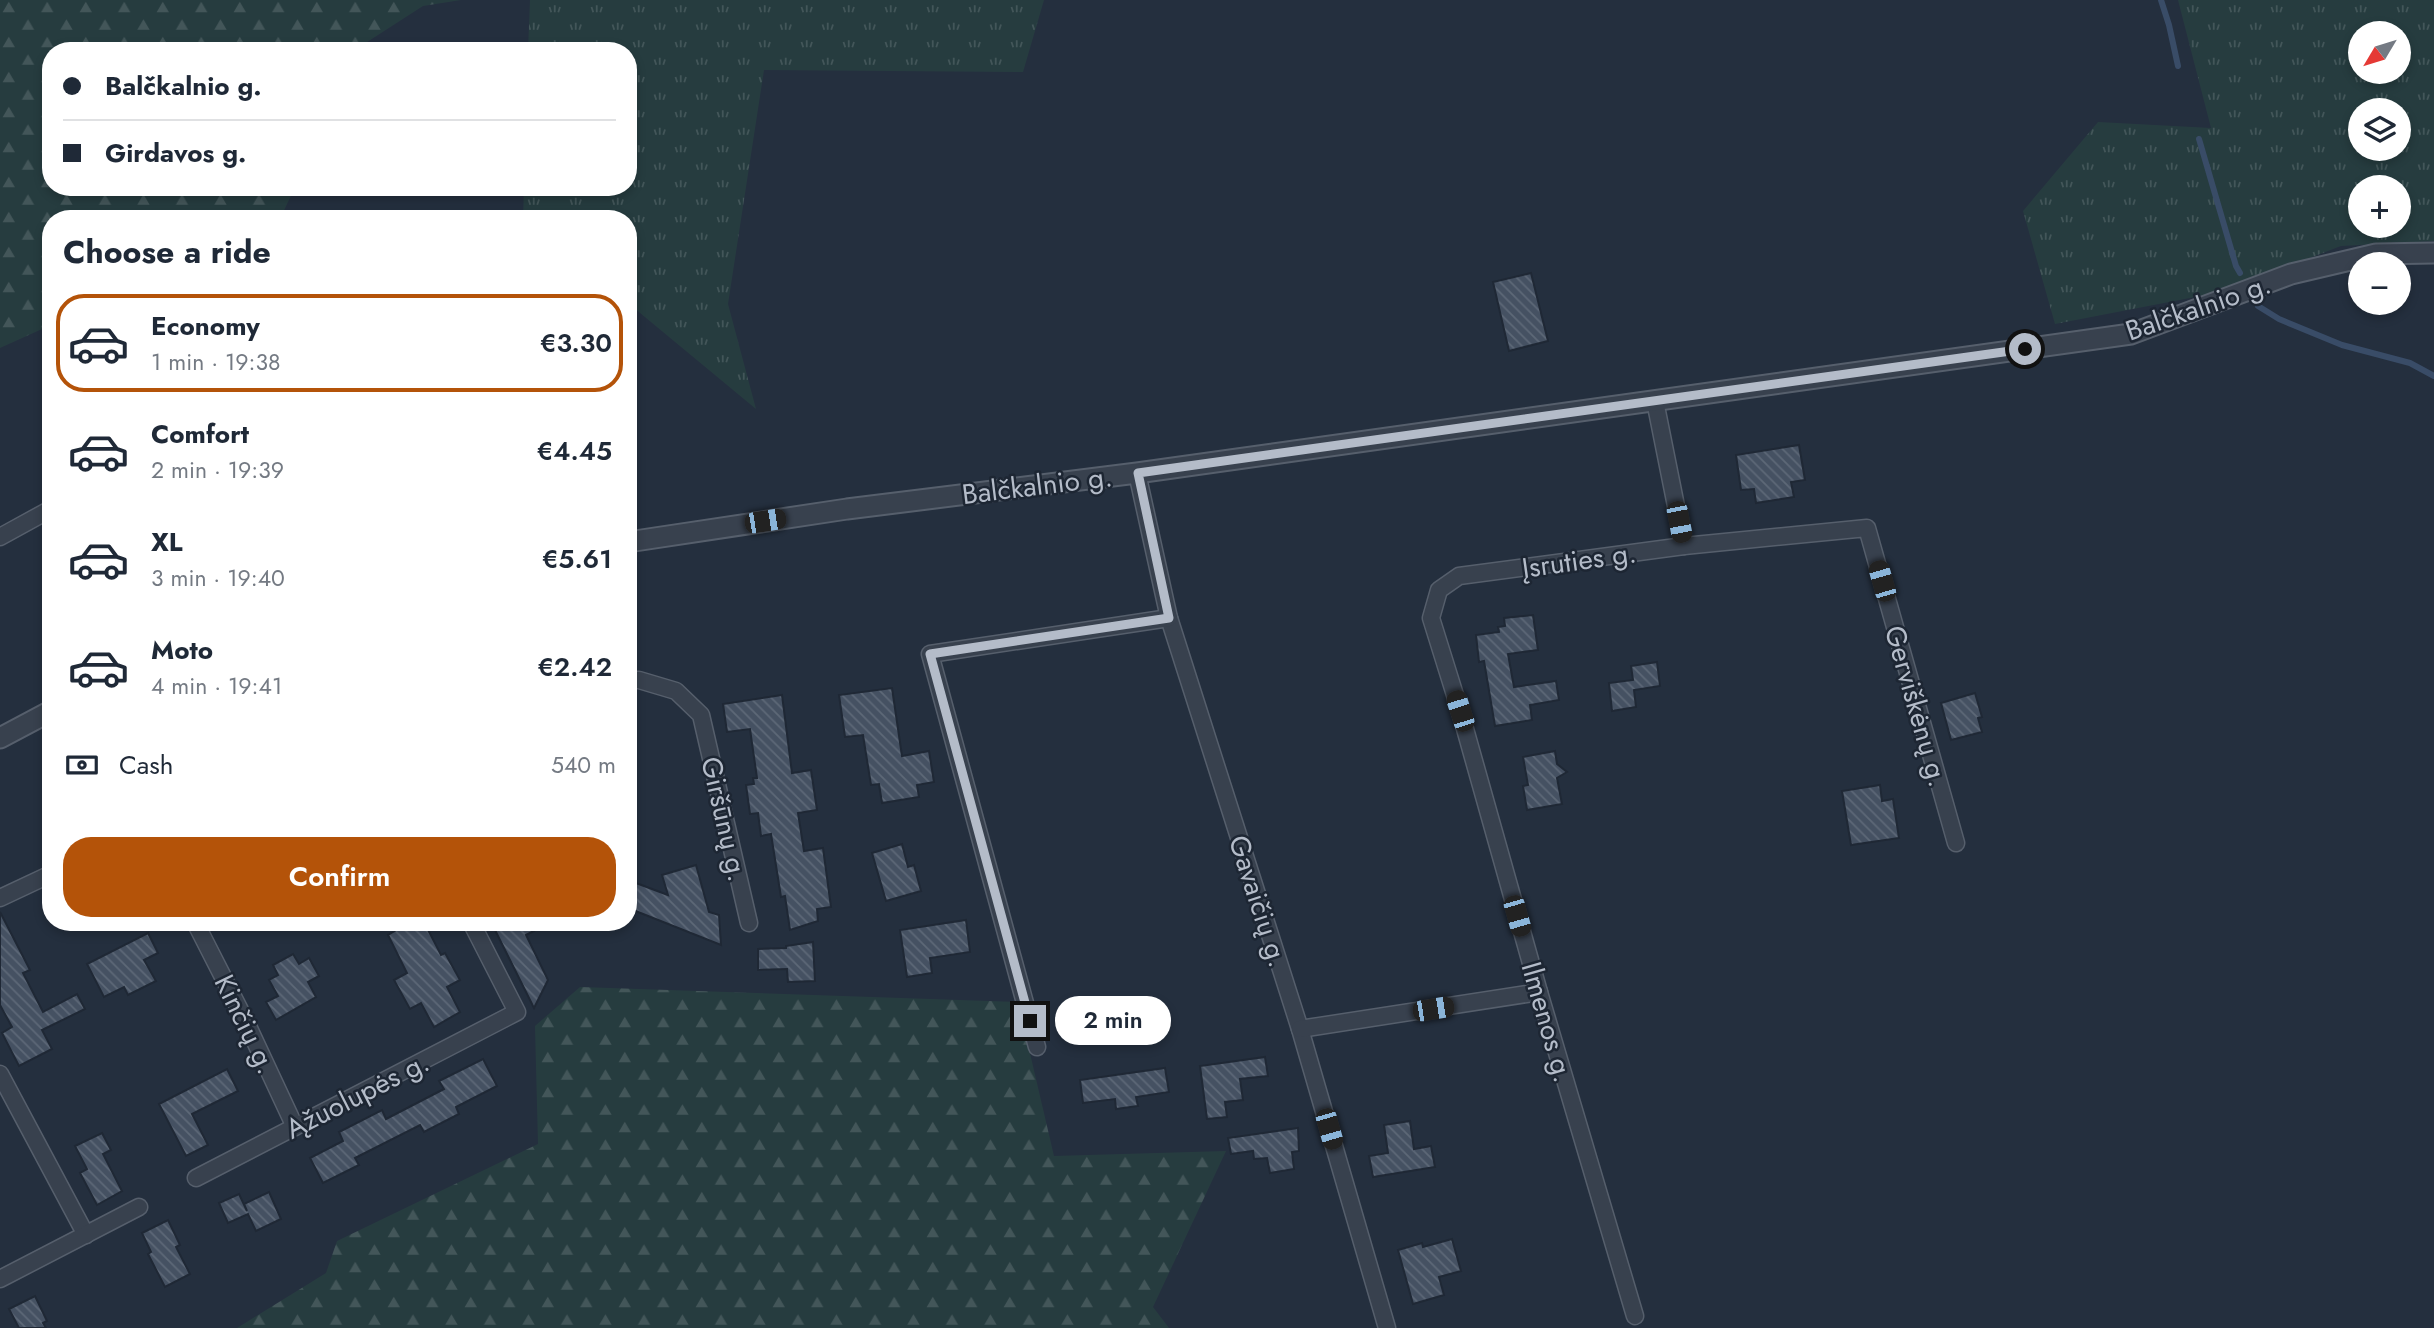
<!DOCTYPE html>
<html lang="en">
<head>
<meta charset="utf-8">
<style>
  :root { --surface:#fff; --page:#f2f2f3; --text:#1f2937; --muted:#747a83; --line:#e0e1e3; --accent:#b45309 }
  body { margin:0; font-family:Jost,sans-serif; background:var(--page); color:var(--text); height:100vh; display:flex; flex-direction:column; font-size:26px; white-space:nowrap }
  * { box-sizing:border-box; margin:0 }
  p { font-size:23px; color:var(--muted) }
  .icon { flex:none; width:38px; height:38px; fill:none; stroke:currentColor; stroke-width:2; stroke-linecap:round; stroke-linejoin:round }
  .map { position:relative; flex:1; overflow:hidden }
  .panel { position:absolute; left:42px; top:210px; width:595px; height:721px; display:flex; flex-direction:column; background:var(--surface); border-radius:28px; box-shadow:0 4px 10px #0003 }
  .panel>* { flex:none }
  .banner { position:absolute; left:42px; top:42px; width:595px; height:154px; border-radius:28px; box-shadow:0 4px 10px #0003; display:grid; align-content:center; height:154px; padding:0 21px; background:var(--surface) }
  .needle { width:46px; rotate:232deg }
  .fabs { position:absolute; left:2348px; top:21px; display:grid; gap:14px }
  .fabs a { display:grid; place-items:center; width:63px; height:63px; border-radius:50%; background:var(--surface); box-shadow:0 4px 10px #0003; font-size:35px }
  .end { position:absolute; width:32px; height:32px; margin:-16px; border:9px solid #b4bcc9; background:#111; box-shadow:0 0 0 4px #111 }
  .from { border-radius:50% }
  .bubble { position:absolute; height:49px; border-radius:24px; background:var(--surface); box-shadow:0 4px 10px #0003; font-size:23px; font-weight:600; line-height:49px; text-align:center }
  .car { position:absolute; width:21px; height:42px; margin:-21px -10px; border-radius:9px; box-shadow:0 0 5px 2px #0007; background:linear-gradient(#222 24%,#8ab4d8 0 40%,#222 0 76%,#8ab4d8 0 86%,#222 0) }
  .banner b { display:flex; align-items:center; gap:24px; height:66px; font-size:26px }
  .banner b+b { border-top:2px solid var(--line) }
  .banner i { width:18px; height:18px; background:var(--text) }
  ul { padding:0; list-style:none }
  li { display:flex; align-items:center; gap:21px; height:98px; margin:0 14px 10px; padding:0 7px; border:4px solid transparent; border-radius:28px }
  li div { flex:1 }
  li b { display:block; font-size:26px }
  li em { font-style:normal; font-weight:600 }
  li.on { border-color:var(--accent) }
  li>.icon { width:63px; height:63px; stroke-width:1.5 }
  h2 { padding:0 21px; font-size:32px; line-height:84px }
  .pay { display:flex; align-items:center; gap:18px; height:77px; padding:0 21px; font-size:26px }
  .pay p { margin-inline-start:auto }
  .primary-button { display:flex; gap:14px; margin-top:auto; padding:14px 21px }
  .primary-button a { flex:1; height:80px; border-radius:28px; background:var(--accent); color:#fff; font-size:28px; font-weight:600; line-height:80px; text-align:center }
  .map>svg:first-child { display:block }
  .grass { fill:url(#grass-tufts); fill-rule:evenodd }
  .forest { fill:url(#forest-firs) }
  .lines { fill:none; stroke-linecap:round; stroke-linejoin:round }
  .stream { stroke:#394c67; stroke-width:6 }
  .building { fill:url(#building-back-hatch); stroke:#1f2835; stroke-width:2 }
  .minor-casing { stroke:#565f6c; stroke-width:19 }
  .tertiary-casing { stroke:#565f6c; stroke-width:23 }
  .minor { stroke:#38414e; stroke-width:16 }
  .tertiary { stroke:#38414e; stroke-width:19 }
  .route { stroke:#b4bcc9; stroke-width:9 }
  .labels { text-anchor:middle; stroke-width:5; stroke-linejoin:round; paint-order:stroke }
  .street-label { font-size:28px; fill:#b4bcc9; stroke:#1d2633 }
</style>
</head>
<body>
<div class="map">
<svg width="2434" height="1328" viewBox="0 0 2434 1328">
  <defs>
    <pattern id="grass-tufts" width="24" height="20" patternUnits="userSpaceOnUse" patternTransform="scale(1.75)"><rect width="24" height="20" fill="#263c3f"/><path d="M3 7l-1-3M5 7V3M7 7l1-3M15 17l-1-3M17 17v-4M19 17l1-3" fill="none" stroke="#435659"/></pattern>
    <pattern id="forest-firs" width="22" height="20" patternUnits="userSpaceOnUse" patternTransform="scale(1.75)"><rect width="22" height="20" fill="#263c3f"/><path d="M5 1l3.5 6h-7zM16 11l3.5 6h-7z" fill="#435659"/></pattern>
    <pattern id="building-back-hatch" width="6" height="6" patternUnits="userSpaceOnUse" patternTransform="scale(1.75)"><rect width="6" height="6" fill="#455162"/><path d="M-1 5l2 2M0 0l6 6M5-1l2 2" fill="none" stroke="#5d6877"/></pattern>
  </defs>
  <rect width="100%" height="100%" fill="#242f3e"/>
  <!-- grass -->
  <g class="grass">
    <path d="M530,0H1044L1023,72L764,70L728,304L756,409L628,303V219H523L524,187H628V51H528Z"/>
    <path d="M2178,0H2434V241L2341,246L2221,292L2055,324L2023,211L2098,122L2211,128ZM2361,33H2399V72H2361ZM2361,110H2399V149H2361ZM2361,187H2399V226H2361Z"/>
  </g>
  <!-- forest -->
  <g class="forest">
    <path d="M0,0H461L423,6L364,44L361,51H51V187H295L280,219H51V325L0,348Z"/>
    <path d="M580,987L1018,1002L1054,1156L1226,1151L1153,1307L1169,1328H237L326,1273L337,1241L538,1144L535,1026Z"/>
  </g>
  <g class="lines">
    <!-- stream -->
    <g class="stream">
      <path d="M2161,0L2169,25L2178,66"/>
      <path d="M2199,139L2236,266L2240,273"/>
      <path d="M2258,306L2279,319L2342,345L2410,363L2434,376"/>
    </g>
  </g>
  <!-- building -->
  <g class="building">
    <path d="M1531,273L1548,341L1509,351L1493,282Z"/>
    <path d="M1799,445L1805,480L1791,482L1794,497L1756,503L1754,489L1741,490L1736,455Z"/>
    <path d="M1533,615L1538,650L1508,654L1514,687L1556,681L1559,700L1530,705L1532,720L1495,726L1484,661L1479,662L1476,635L1499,632L1498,627L1505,626L1504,618Z"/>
    <path d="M1657,662L1660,686L1634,690L1636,707L1612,711L1609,683L1633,680L1631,666Z"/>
    <path d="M892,688L902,756L929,751L934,782L917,785L919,797L882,803L879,784L871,785L863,735L845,737L839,695Z"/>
    <path d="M1975,693L1982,717L1978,718L1982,732L1951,740L1941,703Z"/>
    <path d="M782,695L792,773L811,770L817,810L798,813L804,851L823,848L831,907L817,909L818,921L790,930L785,896L781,897L771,834L761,836L758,813L750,814L746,785L754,784L753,778H757L750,729L727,732L723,704Z"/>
    <path d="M1555,751L1557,764L1567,772L1557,778L1562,804L1527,810L1523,786L1528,785L1523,757Z"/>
    <path d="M1880,785L1882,801L1893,799L1899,838L1851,845L1842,791Z"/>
    <path d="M902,844L908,867L914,865L921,891L886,901L872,853Z"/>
    <path d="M696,865L709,912L719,915L721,945L628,908V880L668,895L662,875Z"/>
    <path d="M0,912L30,970L23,973L43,1012L77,994L85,1009L42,1030L52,1049L19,1066L2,1033L12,1027L0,1005Z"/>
    <path d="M966,920L970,952L930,958L932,973L907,977L900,930Z"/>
    <path d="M394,922H424L441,955L445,953L460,980L447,987L460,1012L434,1027L421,1003L410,1009L394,980L407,973L388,935L398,929Z"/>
    <path d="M507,922H551L526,935L548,980L534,1008L494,928Z"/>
    <path d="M148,933L158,953L144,960L156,981L128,995L124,987L104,997L87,964Z"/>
    <path d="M813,942L815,981L788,982L787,969L758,970V949L786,948V946Z"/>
    <path d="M293,954L299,964L309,958L319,976L308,982L316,997L276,1020L266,1002L278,996L269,980L278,975L273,965Z"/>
    <path d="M1265,1057L1268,1076L1240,1079L1243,1100L1225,1102L1227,1117L1207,1119L1200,1066Z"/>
    <path d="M483,1059L497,1086L456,1107L459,1114L424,1132L420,1125L355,1158L359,1165L323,1183L310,1158L343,1141L339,1132L382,1110L386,1119L444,1089L439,1081Z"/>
    <path d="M1165,1068L1169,1092L1136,1097L1138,1106L1116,1109L1115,1099L1083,1103L1080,1080Z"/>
    <path d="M227,1069L238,1091L192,1114L208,1145L186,1156L159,1104Z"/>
    <path d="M1410,1121L1414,1149L1431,1146L1435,1167L1373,1177L1369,1156L1388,1153L1384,1125Z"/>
    <path d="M1298,1128L1299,1151L1292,1152L1294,1169L1270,1173L1267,1158L1254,1159L1253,1151L1231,1154L1228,1138Z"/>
    <path d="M102,1133L111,1150L103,1154L122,1191L97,1205L80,1173L87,1169L75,1146Z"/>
    <path d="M269,1192L281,1219L256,1231L248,1214L228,1223L219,1203L239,1194L247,1211L244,1204Z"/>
    <path d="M168,1220L180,1245L176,1247L190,1274L165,1287L148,1254L151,1252L142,1233Z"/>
    <path d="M1452,1239L1461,1271L1439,1277L1444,1295L1413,1304L1398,1250L1422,1243L1423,1247Z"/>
    <path d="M35,1296L47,1321L43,1323L46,1328H19L9,1309Z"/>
  </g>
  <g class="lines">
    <!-- minor casing -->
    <g class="minor-casing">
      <g id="minor">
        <path d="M1655,401L1684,546"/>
        <path d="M1137,473L1169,618L1300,1029L1387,1328"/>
        <path d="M0,537L51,509"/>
        <path d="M628,680H639L676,691L701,715L749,923"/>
        <path d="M0,898L51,874"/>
        <path d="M195,922L246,1022L295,1127"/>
        <path d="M1300,1029L1539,992"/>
        <path d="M1037,1047L930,654L1169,618"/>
        <path d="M0,1074L86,1235"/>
        <path d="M196,1178L517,1012L471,922"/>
        <path d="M0,1279L139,1207"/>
        <path d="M1635,1316L1539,992L1460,711L1431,618L1439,590L1459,576L1684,546L1867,528L1956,843"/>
      </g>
    </g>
    <!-- tertiary casing -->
    <g class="tertiary-casing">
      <g id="tertiary">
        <path d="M628,542L847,509L1137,473L2131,334L2291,274L2376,254L2434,253"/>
        <path d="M0,738L51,711"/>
      </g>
    </g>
    <!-- minor -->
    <use href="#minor" class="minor"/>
    <!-- tertiary -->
    <use href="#tertiary" class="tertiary"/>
  </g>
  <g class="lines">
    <!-- route -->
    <path class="route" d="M1030,1021L930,654L1169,618L1138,473L2025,349"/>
  </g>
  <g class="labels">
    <!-- street labels -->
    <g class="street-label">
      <text transform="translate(2198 307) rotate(-19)" y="10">Balčkalnio g.</text>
      <text transform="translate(1037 485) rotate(-7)" y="10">Balčkalnio g.</text>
      <text transform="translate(1579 560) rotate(-8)" y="10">Įsruties g.</text>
      <text transform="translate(1917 706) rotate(74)" y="10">Gerviškėnų g.</text>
      <text transform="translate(725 819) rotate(77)" y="10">Giršūnų g.</text>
      <text transform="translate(1259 901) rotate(72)" y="10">Gavaičių g.</text>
      <text transform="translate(1548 1022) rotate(74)" y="10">Ilmenos g.</text>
      <text transform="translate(246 1024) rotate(64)" y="10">Kinčių g.</text>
      <text transform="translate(357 1095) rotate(-27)" y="10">Ąžuolupės g.</text>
    </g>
  </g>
</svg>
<div class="fabs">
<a><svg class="needle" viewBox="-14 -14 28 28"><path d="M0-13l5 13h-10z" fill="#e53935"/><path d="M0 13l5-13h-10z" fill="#747a83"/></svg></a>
<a><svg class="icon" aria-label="layers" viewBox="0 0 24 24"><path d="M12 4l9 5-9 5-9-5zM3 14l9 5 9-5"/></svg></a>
<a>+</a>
<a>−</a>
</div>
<i class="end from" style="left:2025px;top:349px"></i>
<i class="end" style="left:1030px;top:1021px"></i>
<div class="bubble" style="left:1055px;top:996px;width:116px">2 min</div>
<i class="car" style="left:765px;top:521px;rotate:81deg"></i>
<i class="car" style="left:1679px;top:522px;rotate:169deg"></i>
<i class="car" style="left:1882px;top:581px;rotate:344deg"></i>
<i class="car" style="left:1460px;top:711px;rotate:342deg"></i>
<i class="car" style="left:1517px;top:916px;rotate:164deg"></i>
<i class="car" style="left:1433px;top:1009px;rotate:81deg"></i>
<i class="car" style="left:1329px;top:1129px;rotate:164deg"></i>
<div class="banner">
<b><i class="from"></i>Balčkalnio g.</b>
<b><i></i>Girdavos g.</b>
</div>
<section class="panel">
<h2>Choose a ride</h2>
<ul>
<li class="on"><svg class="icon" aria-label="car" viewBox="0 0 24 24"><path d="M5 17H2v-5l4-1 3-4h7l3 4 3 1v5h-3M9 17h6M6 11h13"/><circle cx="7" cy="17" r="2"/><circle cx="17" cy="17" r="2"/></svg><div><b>Economy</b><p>1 min · 19:38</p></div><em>€3.30</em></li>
<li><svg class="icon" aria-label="car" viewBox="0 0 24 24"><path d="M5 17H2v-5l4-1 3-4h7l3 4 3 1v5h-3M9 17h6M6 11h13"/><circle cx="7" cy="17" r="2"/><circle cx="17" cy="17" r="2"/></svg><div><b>Comfort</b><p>2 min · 19:39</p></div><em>€4.45</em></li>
<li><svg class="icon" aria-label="car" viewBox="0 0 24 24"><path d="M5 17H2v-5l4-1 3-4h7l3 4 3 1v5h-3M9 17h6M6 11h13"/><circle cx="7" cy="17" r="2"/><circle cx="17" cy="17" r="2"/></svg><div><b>XL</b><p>3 min · 19:40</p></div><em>€5.61</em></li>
<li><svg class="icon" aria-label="car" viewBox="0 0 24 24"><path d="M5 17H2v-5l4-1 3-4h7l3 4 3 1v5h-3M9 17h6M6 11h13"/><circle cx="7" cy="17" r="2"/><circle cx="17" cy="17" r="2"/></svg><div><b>Moto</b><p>4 min · 19:41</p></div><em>€2.42</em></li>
</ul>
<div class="pay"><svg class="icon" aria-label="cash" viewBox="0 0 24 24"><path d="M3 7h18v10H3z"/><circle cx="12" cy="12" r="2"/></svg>Cash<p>540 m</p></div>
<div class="primary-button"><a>Confirm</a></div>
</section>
</div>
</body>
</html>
